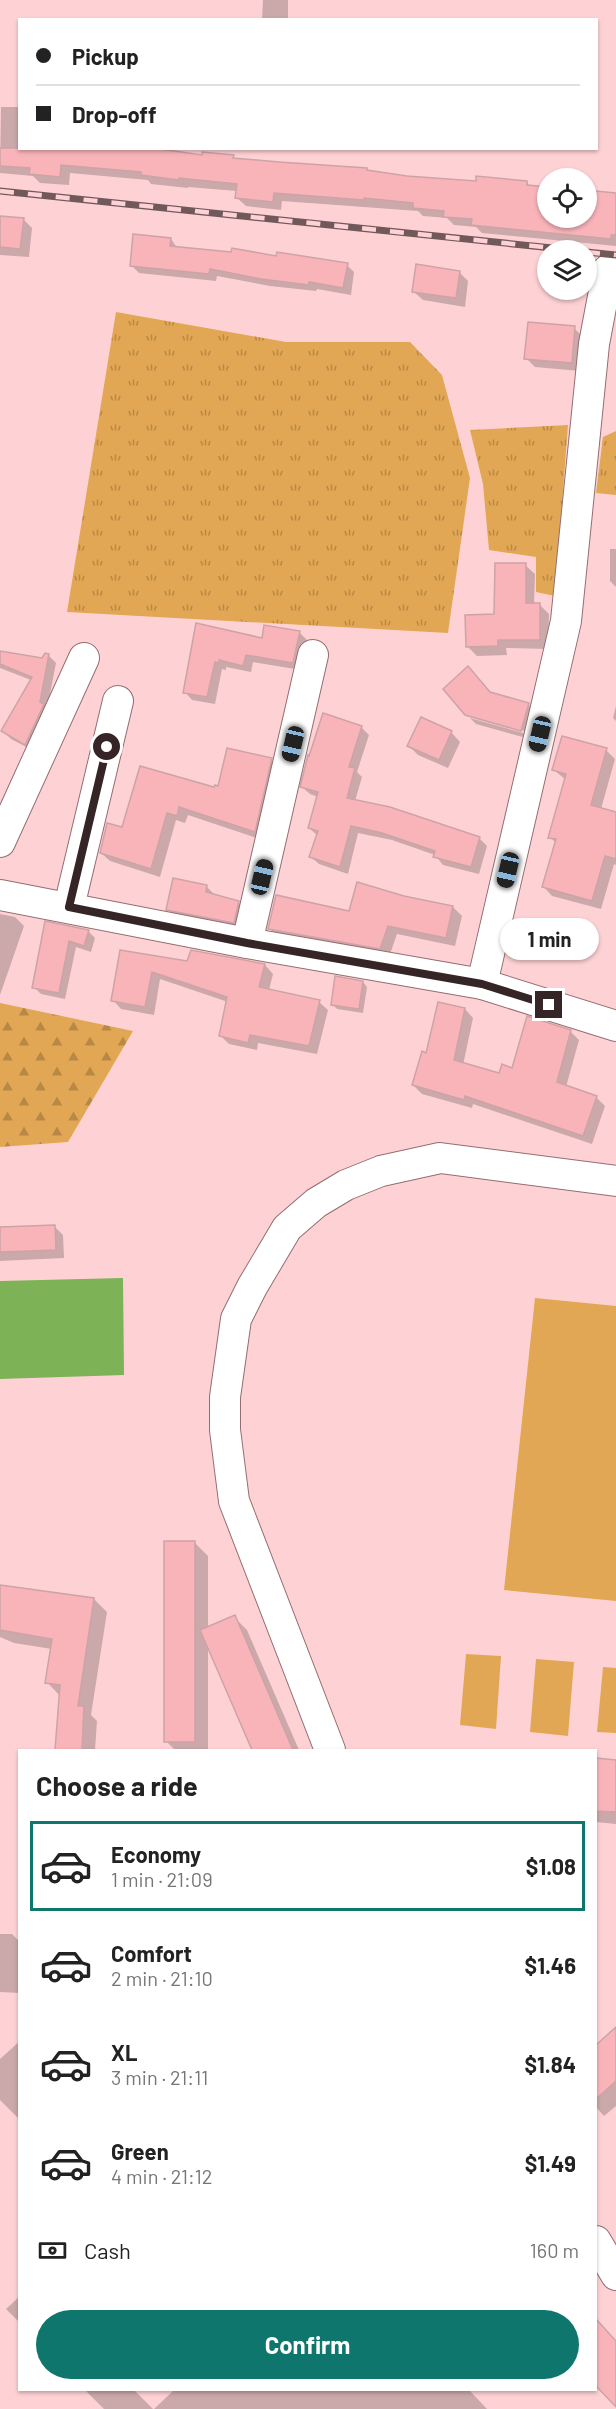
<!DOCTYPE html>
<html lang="en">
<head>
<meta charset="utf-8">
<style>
  :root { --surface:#fff; --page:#f6f6f6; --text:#222; --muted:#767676; --line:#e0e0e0; --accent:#0f766e }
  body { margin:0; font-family:Barlow,sans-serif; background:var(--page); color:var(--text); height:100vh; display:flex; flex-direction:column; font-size:22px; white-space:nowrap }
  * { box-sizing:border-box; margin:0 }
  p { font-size:20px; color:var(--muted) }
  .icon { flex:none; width:33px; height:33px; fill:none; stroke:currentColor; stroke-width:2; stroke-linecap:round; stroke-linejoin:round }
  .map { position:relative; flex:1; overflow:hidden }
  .side { position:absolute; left:18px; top:1749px; width:579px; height:642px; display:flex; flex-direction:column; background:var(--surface); border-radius:0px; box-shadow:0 2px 4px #0004 }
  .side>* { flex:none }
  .hud { position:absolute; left:18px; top:18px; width:580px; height:132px; border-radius:0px; box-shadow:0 2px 4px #0004; display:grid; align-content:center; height:132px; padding:0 18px; background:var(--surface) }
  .controls { position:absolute; left:537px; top:168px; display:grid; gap:12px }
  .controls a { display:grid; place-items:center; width:60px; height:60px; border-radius:50%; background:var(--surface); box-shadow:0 2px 4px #0004; font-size:30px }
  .end { position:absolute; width:27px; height:27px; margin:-14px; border:8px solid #352526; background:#fff; box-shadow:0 0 0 3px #fff }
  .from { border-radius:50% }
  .bubble { position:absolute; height:42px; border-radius:21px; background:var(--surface); box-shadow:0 2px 4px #0004; font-size:20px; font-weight:700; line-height:42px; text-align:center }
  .car { position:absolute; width:18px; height:36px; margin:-18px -9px; border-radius:8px; box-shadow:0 0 4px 2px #0007; background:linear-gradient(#222 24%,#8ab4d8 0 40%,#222 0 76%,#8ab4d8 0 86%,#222 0) }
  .hud b { display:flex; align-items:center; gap:21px; height:57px; font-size:22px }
  .hud b+b { border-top:2px solid var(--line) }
  .hud i { width:15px; height:15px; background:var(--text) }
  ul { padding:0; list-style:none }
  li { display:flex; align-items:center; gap:18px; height:90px; margin:0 12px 9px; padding:0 6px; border:3px solid transparent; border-radius:0px }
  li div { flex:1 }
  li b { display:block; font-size:22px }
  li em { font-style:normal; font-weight:700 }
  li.active { border-color:var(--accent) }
  li>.icon { width:54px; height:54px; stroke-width:1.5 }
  h2 { padding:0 18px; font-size:27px; line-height:72px }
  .pay { display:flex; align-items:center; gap:15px; height:66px; padding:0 18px; font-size:22px }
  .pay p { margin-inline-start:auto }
  .action { display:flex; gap:12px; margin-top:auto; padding:12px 18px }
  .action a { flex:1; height:69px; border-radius:36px; background:var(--accent); color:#fff; font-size:24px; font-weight:700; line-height:69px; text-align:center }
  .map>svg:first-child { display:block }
  .grass { fill:url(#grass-tufts) }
  .forest { fill:url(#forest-firs) }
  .garden { fill:#e2a754 }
  .water { fill:#7db257 }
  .shadow { fill:#0003 }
  .building { fill:#f9b4ba; stroke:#cda3a6; stroke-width:1.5 }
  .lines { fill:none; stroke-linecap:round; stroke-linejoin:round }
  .minor-casing { stroke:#946d70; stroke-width:32 }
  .minor { stroke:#fff; stroke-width:30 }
  .rail-casing { stroke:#71595b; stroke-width:7 }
  .rail { stroke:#fed2d5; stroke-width:4.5; stroke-dasharray:14; stroke-linecap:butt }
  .route { stroke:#352526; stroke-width:8 }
</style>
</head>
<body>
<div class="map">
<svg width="616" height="2409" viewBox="0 0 616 2409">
  <defs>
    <pattern id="grass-tufts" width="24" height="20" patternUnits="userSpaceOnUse" patternTransform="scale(1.5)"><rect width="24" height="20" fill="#e2a754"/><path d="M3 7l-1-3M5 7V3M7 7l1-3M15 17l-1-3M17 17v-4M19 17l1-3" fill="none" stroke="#b88845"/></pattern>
    <pattern id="forest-firs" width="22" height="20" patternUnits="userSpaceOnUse" patternTransform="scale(1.5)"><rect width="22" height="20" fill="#e2a754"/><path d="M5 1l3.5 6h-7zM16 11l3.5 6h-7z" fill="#b88845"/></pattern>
  </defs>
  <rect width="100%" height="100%" fill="#fed2d5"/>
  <!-- grass -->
  <g class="grass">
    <path d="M116,312L286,342H410L442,375L470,478L448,633L67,612Z"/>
    <path d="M568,425L555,596L536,592V557L489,550L483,484L470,430Z"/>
    <path d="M616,431V495L596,493L603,437Z"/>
  </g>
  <!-- forest -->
  <path class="forest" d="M0,1003L133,1031L68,1142L0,1147Z"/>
  <!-- garden -->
  <g class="garden">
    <path d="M535,1298L616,1306V1601L504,1590Z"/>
    <path d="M466,1654L501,1656L496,1729L460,1725Z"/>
    <path d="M536,1659L574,1662L568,1736L530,1732Z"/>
    <path d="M603,1667L616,1668V1733L597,1732Z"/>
  </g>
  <!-- water -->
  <path class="water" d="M123,1278L124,1375L0,1379V1281Z"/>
  <!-- shadow -->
  <g class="shadow">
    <path d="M263,0H288V20H262Z"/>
    <path d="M1,107H20V148L233,157L236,159L367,169L369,172L407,177L477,183L527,182L548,218H586L616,196V246L482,233L476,227L454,225L447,218L423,216L418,211L282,201L281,210L246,206L237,198V191L188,187V188L151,184L148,180L70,173L69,185L40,183L33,176L0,173Z"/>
    <path d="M0,217L23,219L32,228L29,257L0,255Z"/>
    <path d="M171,239L178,249L347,265L354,272L351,295L317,289L316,291L270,286L217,276L216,281L139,273L131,265Z"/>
    <path d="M459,272L468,281L465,307L423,300L413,291Z"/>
    <path d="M574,328L583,337L580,371L535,367L526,358Z"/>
    <path d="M610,549H616V587L610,581Z"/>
    <path d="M525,565L535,574L534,605H540L549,614L548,649L506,648L507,655L477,656L468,647L496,615Z"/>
    <path d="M197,625L263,640L265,627L300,633L307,640L301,670L253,662L251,672L226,667V670L222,669L215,704L192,700L185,692Z"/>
    <path d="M0,653L43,659L48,655L56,663L47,709L34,751L11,739L3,731L31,680L0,668Z"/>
    <path d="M491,694L528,704L537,714L530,739L476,724L470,718L527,734L528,732L466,714Z"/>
    <path d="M616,706V721L613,718Z"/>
    <path d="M422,719L451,732L460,742L448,768L418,755L409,746Z"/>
    <path d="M361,727L369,735L357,772L362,777L355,801L479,838L487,846L479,874L443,865L435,855L392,840L358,833L348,874L319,864L311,857L318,836L309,828L318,797L310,794L302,787Z"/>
    <path d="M606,750L615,759L601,809L616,813V865L614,864L601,909L552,896L543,886L556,843L550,837L566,780L554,770Z"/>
    <path d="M271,760L279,768L263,840L188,815L185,823L176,820L160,877L110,861L101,853L123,829L215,789Z"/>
    <path d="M207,887L214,894L238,902L246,910L241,929L175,917L167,909Z"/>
    <path d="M404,897L453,907L462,916L455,946L397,934L389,957L279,938L270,929L350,913Z"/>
    <path d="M0,914L15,917L24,926L0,995Z"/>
    <path d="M46,923L88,931L95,938L91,952L76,947L65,999L41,994L34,987Z"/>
    <path d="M122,951L188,963L265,965L273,974L269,990L319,1002L328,1010L317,1054L258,1043L257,1050L229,1044L220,1035L228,1002L160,979L154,1015L121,1009L113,1000Z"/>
    <path d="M363,982L367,987L363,1013L337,1009L333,1005Z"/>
    <path d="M465,1009L473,1018L463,1065L500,1075L513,1070L570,1031L579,1040L566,1087L596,1097L605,1106L592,1144L473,1104L472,1108L422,1094L413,1085L427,1054Z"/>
    <path d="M54,1226L63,1235L64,1258L0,1261V1229Z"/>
    <path d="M194,1542L208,1556V1629L234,1617L247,1630L299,1750H253L208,1645V1750H175L166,1741Z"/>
    <path d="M0,1586L94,1599L107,1612L91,1715L97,1721L95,1750H57L60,1696L47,1682L52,1649L14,1643L0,1637Z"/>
    <path d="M596,1760L616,1761V1824L596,1822Z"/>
    <path d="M0,1934H12L20,1942V1993L0,1992Z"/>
    <path d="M616,2029V2106L604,2116L596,2107V2047Z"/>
    <path d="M20,2041V2120L0,2100V2059Z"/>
    <path d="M20,2296V2323L6,2309Z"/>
    <path d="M596,2320L616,2342V2405L596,2381Z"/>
    <path d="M85,2390H134L153,2409H104Z"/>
    <path d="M174,2390H469L487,2409H154Z"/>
  </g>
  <!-- building -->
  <g class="building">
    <path d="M0,148H153L202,155V152L234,155L233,158L279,162L367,168V170L407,176L476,181V176L527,181V185L548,187V218H586V190L616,193V235H611V239L471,225L472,219L443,217L444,211L413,208V203L364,198V200L274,193L273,202L235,198L237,184L179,178V180L141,175V172L61,165L60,177L29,174L30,168L0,166Z"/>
    <path d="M0,216L24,218L20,249L0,247Z"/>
    <path d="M133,234L171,238L170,246L231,252L232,248L276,256L277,252L348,263L343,288L309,282V285L261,279L210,269L209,274L130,266Z"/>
    <path d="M416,264L460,271L456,298L412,292Z"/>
    <path d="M528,322L575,326L572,363L524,359Z"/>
    <path d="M495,563H526V603H540V640H498V646L466,647L465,615L494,614Z"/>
    <path d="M196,623L262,638L264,625L300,631L293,663L246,655L243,666L219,660V663L215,662L207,697L183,693Z"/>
    <path d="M0,651L42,658L45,653L49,654L40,702L44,704L25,745L1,731L32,677L0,664Z"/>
    <path d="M468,666L490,692L529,703L521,731L465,715L443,689Z"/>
    <path d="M323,713L362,726L349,767L355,768L347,798L390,807L480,837L471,867L433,857L435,851L382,833L351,826L340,867L309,857L318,831L308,828L318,792L300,787L308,755L309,756Z"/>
    <path d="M421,717L452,731L439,760L407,746Z"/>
    <path d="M562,736L607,748L591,805L616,812V859L605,856L592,901L542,887L556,839L548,838L566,774L552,770Z"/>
    <path d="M227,748L272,758L255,832L179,807L177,816L167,813L151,869L100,853L107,823L122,827L140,766L214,787L215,785L218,786Z"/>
    <path d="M173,878L207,885L206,892L239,901L234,923L166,910Z"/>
    <path d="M357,882L404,896L453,906L446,938L388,926L380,949L268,929L276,895L349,911Z"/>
    <path d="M45,921L89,930L84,946L69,941L59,993L32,988Z"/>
    <path d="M120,950L187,961L191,950L265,964L259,987L320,1000L309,1046L250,1035L248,1043L219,1036L227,997L152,972L145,1007L111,1001Z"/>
    <path d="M335,976L363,981L359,1009L331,1005Z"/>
    <path d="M438,1002L465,1008L454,1060L499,1073L502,1064L512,1068L527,1016L571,1030L557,1082L597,1096L583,1136L465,1096L464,1100L412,1085L422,1051L426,1053Z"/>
    <path d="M55,1225L56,1250L0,1252V1227Z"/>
    <rect x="164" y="1541" width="31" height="201"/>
    <path d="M0,1585L94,1598L78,1706H84L82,1750H55L60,1685L45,1683L52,1639L0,1630Z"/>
    <path d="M235,1615L293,1750H252L200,1630Z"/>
    <path d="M596,1758L616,1760V1812L596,1811Z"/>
    <path d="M616,2027V2081L596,2099V2045Z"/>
    <path d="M596,2319L616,2341V2407L596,2386Z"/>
  </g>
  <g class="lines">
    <!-- minor casing -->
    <g class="minor-casing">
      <g id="minor">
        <path d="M0,842L84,658"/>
        <path d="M0,895L247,943L482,984L616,1026"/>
        <path d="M69,907L118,701"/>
        <path d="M247,943L313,655"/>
        <path d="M482,984L566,621L594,344L608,270"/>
        <path d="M330,1750L234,1501L225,1430V1397L236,1319L252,1287L287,1228L316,1203L346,1185L381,1171L440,1158L616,1181"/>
        <path d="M596,2241L616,2275"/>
      </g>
    </g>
    <!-- minor -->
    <use href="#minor" class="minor"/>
    <!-- rail casing -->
    <g class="rail-casing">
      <g id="rail">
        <path d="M0,191L572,250"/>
        <path d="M586,252L616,255"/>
      </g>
    </g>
    <!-- rail -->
    <use href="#rail" class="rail"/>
  </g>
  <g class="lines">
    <!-- route -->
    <path class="route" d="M107,747L69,907L247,943L482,984L549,1005"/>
  </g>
</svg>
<div class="controls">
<a><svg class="icon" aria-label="locate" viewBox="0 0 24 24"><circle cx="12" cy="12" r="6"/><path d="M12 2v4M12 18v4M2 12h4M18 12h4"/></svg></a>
<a><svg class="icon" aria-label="layers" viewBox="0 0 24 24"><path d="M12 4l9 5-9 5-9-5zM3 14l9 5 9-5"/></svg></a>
</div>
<i class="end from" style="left:107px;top:747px"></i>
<i class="end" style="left:549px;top:1005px"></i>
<div class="bubble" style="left:500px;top:918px;width:99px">1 min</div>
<i class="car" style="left:540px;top:734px;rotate:193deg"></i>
<i class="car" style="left:293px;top:744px;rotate:193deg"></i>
<i class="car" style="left:508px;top:870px;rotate:193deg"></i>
<i class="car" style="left:262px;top:877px;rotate:13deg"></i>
<div class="hud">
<b><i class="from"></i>Pickup</b>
<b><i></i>Drop-off</b>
</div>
<section class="side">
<h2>Choose a ride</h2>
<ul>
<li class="active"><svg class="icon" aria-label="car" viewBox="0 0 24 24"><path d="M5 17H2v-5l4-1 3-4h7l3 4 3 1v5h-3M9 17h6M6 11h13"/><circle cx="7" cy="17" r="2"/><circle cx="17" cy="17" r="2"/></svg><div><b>Economy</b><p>1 min · 21:09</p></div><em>$1.08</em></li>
<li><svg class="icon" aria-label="car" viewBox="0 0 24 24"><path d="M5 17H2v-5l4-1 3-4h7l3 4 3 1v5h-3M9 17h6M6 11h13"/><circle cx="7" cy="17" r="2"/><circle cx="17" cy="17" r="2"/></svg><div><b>Comfort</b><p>2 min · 21:10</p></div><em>$1.46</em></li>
<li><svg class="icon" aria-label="car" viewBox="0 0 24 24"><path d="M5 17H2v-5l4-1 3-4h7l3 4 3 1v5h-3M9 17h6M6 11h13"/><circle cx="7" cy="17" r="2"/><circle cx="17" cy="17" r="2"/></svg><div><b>XL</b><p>3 min · 21:11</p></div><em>$1.84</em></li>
<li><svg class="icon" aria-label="car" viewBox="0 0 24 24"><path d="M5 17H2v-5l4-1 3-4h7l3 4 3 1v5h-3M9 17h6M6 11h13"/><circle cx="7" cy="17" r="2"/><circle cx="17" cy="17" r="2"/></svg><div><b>Green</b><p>4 min · 21:12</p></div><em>$1.49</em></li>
</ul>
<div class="pay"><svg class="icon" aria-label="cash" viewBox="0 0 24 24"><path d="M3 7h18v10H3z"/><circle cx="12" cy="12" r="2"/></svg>Cash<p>160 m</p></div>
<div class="action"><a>Confirm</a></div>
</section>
</div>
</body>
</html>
